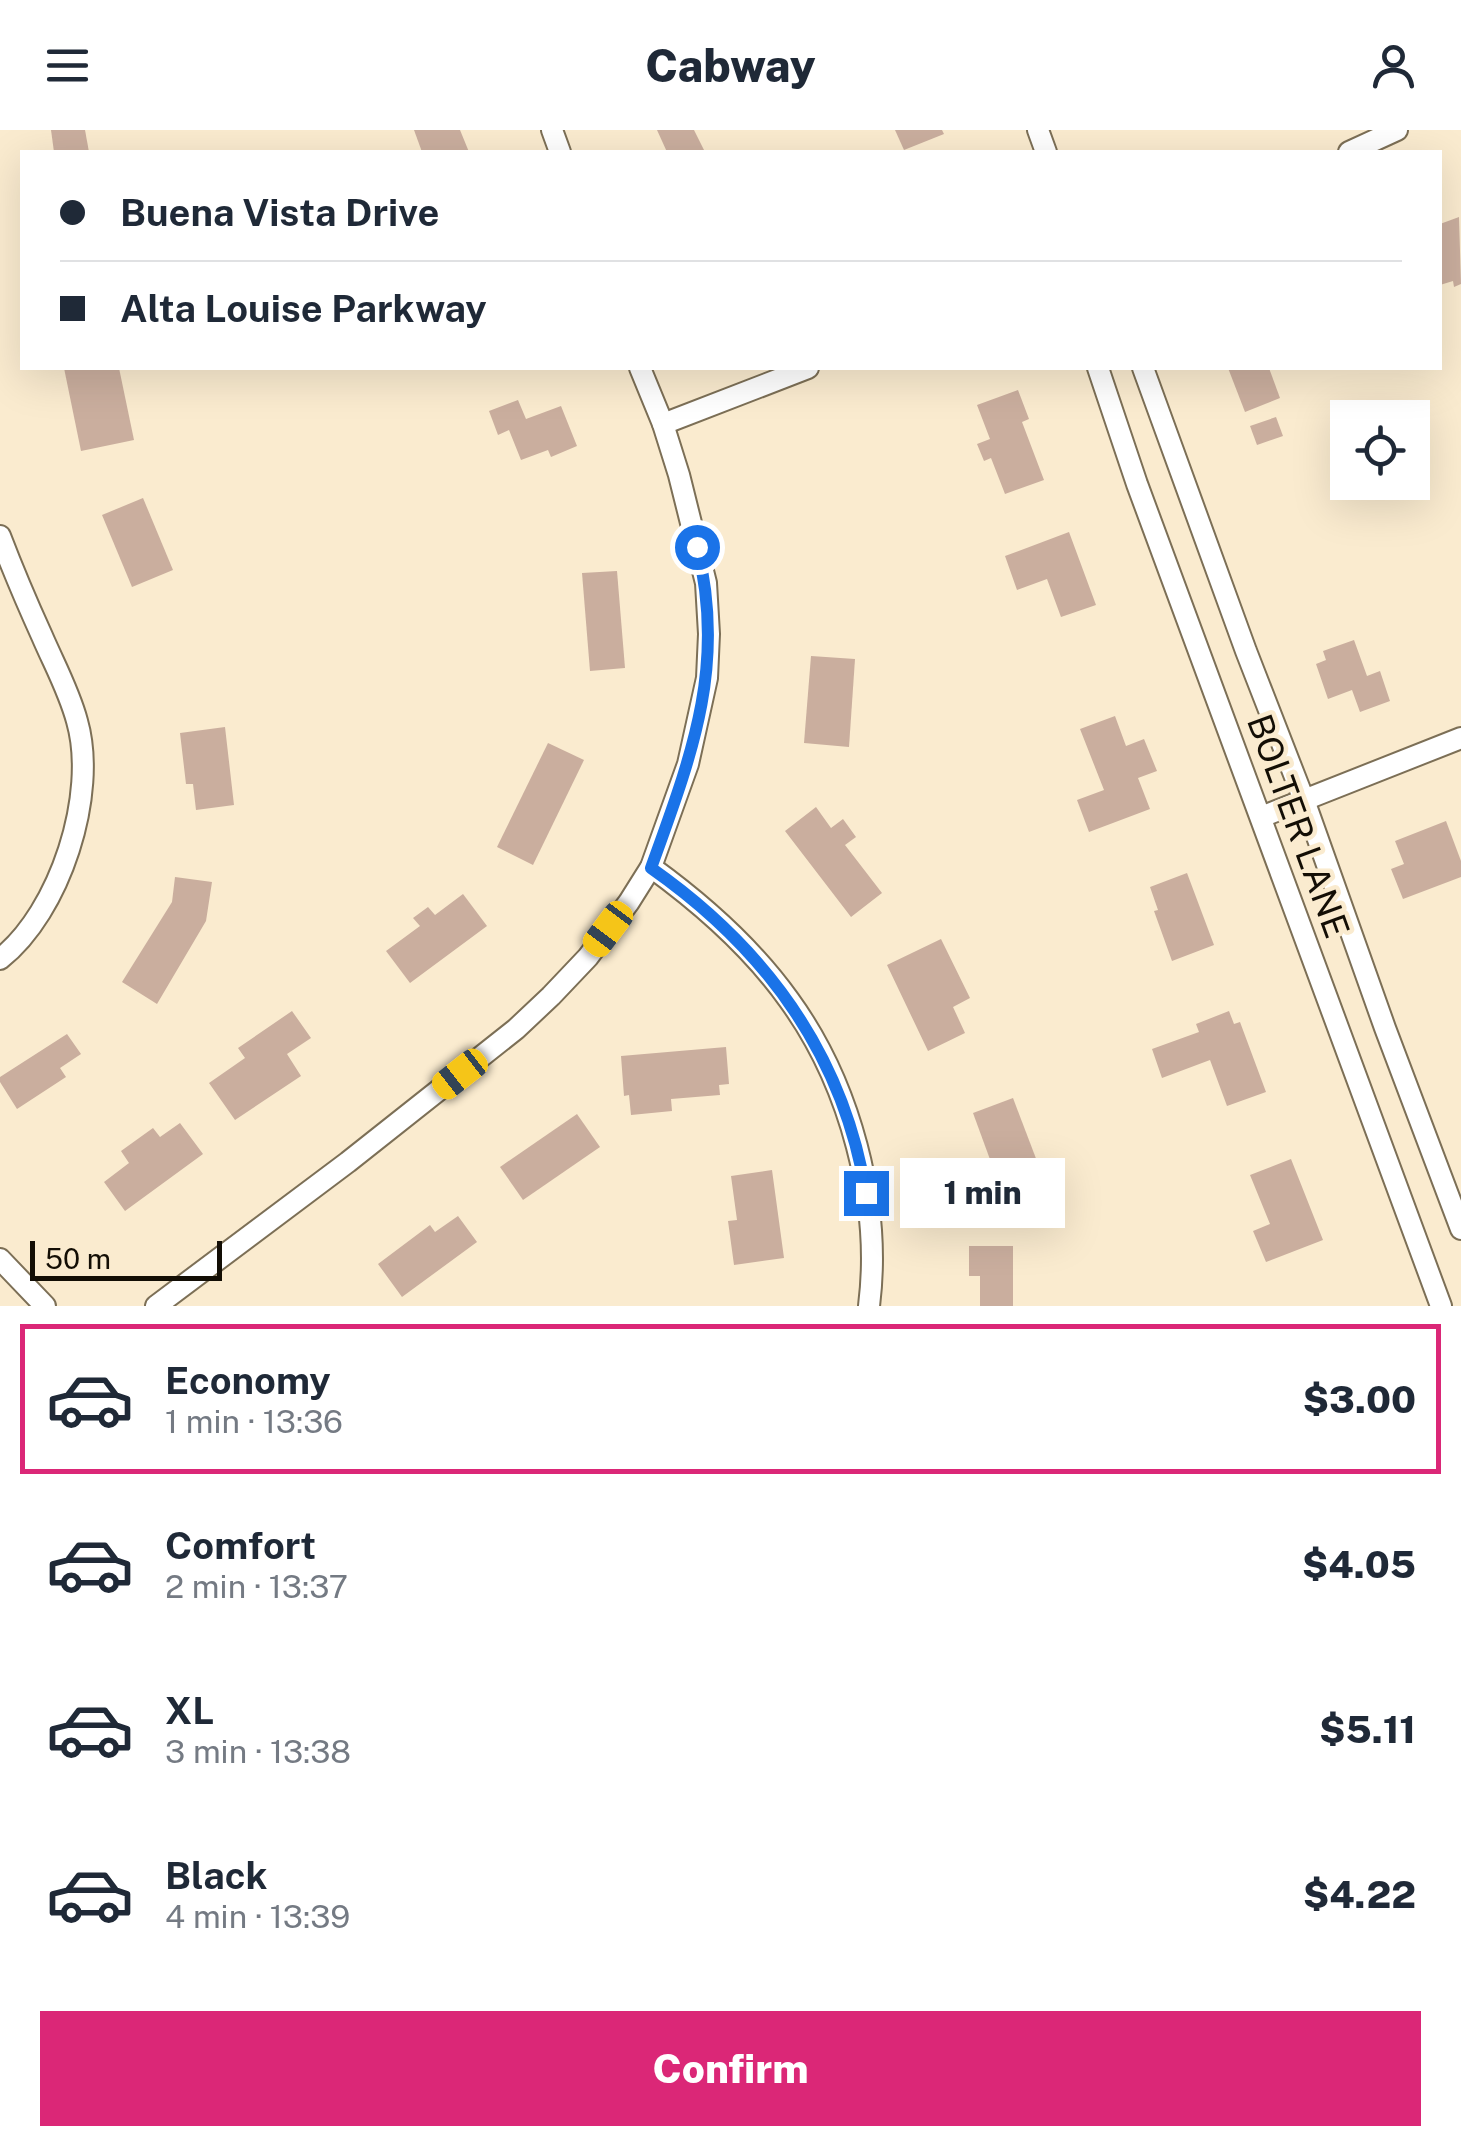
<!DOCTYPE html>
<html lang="en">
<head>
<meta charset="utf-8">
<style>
  :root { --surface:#fff; --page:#f2f2f3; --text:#1f2937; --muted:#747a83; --line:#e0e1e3; --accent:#db2777 }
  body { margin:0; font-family:"Public Sans",sans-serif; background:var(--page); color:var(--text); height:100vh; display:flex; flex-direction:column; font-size:38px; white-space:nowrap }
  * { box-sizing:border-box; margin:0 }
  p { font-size:32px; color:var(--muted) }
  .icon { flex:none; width:55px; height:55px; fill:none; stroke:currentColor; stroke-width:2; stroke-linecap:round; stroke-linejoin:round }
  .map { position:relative; height:1176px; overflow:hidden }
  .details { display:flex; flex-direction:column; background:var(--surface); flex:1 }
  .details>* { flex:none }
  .guide { position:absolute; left:20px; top:20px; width:1422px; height:220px; border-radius:0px; box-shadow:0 10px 40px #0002; display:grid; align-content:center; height:220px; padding:0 40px; background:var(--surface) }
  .tools { position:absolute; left:1330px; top:270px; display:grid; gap:20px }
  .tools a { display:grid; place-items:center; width:100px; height:100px; border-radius:0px; background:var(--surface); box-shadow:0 10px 40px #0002; font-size:50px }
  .scale { position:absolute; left:30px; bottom:25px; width:192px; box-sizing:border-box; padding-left:10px; border:5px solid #130e05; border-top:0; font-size:28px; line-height:35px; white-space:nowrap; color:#130e05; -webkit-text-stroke:8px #faebcf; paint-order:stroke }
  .end { position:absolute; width:45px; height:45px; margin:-22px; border:12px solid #1a73e8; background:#fff; box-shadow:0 0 0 5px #fff }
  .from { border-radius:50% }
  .bubble { position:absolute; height:70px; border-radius:0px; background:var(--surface); box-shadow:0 10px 40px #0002; font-size:32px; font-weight:800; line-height:70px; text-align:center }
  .car { position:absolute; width:30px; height:60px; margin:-30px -15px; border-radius:12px; box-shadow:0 0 8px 2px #0007; background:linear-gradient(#f5c518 24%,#345 0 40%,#f5c518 0 76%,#345 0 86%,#f5c518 0) }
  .guide b { display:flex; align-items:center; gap:35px; height:95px; font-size:38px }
  .guide b+b { border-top:2px solid var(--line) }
  .guide i { width:25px; height:25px; background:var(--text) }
  ul { padding:18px 0 0; list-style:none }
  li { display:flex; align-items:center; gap:30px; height:150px; margin:0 20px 15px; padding:0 20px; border:5px solid transparent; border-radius:0px }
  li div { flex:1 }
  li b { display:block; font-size:38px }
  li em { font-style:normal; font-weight:800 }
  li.selected { border-color:var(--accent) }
  li>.icon { width:90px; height:90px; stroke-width:1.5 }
  .cta { display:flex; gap:20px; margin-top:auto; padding:20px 40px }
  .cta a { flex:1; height:115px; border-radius:0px; background:var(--accent); color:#fff; font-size:40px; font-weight:800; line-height:115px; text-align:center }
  header { display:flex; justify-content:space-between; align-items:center; height:130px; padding:0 40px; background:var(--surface); font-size:45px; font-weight:800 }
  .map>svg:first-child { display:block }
  .building { fill:#caae9e }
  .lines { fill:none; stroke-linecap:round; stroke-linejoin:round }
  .street-casing { stroke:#7c6f56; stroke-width:24 }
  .street { stroke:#fff; stroke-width:20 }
  .route { stroke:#1a73e8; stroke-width:12 }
  .labels { text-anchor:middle; stroke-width:9; stroke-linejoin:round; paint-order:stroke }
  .street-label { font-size:35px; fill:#130e05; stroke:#faebcf }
</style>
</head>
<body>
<header><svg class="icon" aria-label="menu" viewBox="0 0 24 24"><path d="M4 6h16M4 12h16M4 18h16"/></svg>Cabway<svg class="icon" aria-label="person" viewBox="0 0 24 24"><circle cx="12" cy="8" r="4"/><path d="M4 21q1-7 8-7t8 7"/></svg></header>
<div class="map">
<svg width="1461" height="1176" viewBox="0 0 1461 1176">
  <rect width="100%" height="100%" fill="#faebcf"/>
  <!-- building -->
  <g class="building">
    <path d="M51,0H85L89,22H54Z"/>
    <path d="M414,0H460L469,22H422Z"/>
    <path d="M657,0H694L705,22H667Z"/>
    <path d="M895,0H942L944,4L904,20Z"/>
    <path d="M1459,87L1461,154L1454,157L1453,151L1440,155V94Z"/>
    <path d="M64,238H119L134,310L81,321Z"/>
    <path d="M1228,238H1269L1280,268L1245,282Z"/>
    <path d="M1018,260L1029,289L1022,292L1044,350L1005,364L991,328L984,331L977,314L990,309L977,275Z"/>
    <path d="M518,270L526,289L561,276L577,316L551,327L548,320L521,330L509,300L498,305L489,281Z"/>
    <path d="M1276,287L1283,306L1257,315L1250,296Z"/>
    <path d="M143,368L173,440L132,457L102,385Z"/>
    <path d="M1069,402L1096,475L1061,487L1047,449L1017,460L1005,426Z"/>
    <path d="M617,441L625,538L590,541L582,443Z"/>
    <path d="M1354,510L1367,546L1380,541L1390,571L1360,582L1352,560L1328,569L1316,534L1326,530L1323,521Z"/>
    <path d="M811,526L855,529L849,617L804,613Z"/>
    <path d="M1115,586L1126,616L1144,609L1157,641L1138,648L1150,679L1089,702L1077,670L1104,660L1080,599Z"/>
    <path d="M225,597L234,675L196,680L193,654H186L180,603Z"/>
    <path d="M548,613L584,630L533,735L497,717Z"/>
    <path d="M816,677L831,698L843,689L856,707L845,715L882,763L851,787L785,701Z"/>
    <path d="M1446,691L1461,731V747L1403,769L1391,739L1404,734L1395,711Z"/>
    <path d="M1187,743L1214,815L1172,831L1154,781L1158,780L1150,757Z"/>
    <path d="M175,747L212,752L206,791L157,874L122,852L172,772Z"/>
    <path d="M463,764L487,796L410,853L386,821L420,796L413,788L428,777L435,785Z"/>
    <path d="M941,809L970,868L953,877L965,903L928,921L887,835Z"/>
    <path d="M292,881L311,908L287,924L301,946L235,990L209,953L245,928L238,918Z"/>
    <path d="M1229,881L1234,894L1240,892L1266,962L1227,976L1210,930L1162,948L1152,919L1199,902L1196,894Z"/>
    <path d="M67,904L81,924L60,938L66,947L17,979L0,952V947Z"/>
    <path d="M726,917L729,954L719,955L720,965L671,969L672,981L631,985L629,965L624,966L621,926Z"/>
    <path d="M1013,968L1040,1039L999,1054L973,983Z"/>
    <path d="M577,984L600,1017L523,1070L500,1037Z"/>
    <path d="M180,993L203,1024L125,1081L104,1052L129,1033L121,1021L153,998L160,1007Z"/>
    <path d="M1291,1029L1323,1110L1266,1132L1253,1101L1270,1094L1250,1045Z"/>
    <path d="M772,1040L784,1128L734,1135L728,1091L737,1090L731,1046Z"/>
    <path d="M458,1086L477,1112L402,1167L378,1134L430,1095L435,1102Z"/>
    <path d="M969,1116H1013V1176H980V1146H969Z"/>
  </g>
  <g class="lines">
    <!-- street casing -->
    <g class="street-casing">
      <g id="street">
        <path d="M552,0L560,22"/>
        <path d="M1038,0L1046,22"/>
        <path d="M1349,22L1397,0"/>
        <path d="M1098,238L1137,354L1441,1176"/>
        <path d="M1143,238L1246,521L1304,670L1385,898L1461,1099"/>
        <path d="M663,294L808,238"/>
        <path d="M0,406C13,440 27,473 42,506C54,534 69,561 77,591C98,664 60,782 0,829"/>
        <path d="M1261,687L1461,608"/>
        <path d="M651,737C702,774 752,818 789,870C850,954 882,1073 869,1176"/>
        <path d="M0,1129L45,1176"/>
        <path d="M156,1176L348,1032L516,899L551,866L588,827L629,772L651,737L688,634L707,548L709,504L706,453L679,345L663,294L640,238"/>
      </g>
    </g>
    <!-- street -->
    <use href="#street" class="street"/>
  </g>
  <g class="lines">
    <!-- route -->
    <path class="route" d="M697,417C727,536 691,627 651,738C765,818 843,923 866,1063"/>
  </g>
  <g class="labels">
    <!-- street labels -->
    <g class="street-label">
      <text transform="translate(1298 696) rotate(70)" y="12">BOLTER LANE</text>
    </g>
  </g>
</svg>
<div class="tools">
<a><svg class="icon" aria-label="locate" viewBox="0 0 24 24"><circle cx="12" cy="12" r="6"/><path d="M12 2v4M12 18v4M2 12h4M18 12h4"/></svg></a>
</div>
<div class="scale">50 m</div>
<i class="end from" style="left:697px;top:417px"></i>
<i class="end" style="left:866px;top:1063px"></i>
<div class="bubble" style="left:900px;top:1028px;width:165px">1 min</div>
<i class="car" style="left:608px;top:799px;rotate:217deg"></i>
<i class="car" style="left:460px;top:944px;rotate:232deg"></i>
<div class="guide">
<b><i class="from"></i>Buena Vista Drive</b>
<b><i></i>Alta Louise Parkway</b>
</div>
</div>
<section class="details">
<ul>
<li class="selected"><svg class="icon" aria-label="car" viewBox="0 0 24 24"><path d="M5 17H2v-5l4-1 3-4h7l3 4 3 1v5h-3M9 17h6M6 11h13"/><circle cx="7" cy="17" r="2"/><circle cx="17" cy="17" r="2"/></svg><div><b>Economy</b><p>1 min · 13:36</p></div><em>$3.00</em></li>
<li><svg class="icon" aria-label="car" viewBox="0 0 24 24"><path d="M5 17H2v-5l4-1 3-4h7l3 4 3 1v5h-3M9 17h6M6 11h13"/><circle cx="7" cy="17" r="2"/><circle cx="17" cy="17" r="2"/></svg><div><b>Comfort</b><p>2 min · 13:37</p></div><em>$4.05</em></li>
<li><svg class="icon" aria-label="car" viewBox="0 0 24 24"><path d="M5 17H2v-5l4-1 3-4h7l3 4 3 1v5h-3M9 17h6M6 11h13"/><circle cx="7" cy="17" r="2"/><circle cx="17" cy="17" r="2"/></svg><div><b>XL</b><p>3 min · 13:38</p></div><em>$5.11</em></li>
<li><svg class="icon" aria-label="car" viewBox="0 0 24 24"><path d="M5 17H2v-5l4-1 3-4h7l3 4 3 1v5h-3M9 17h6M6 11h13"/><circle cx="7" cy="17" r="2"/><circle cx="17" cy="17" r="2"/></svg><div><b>Black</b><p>4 min · 13:39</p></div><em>$4.22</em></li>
</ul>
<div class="cta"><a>Confirm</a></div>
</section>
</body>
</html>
